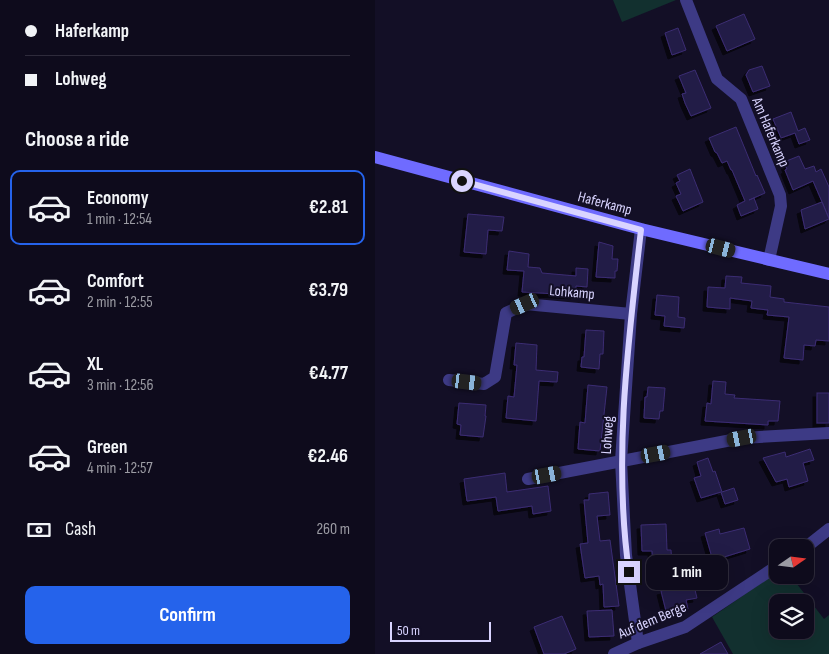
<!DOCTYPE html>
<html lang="en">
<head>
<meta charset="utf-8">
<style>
  :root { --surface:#0e0b1c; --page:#171425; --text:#f1f3f6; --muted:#9b9ba3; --line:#2e2b3b; --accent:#2563eb }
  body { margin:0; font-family:"Sofia Sans Condensed",sans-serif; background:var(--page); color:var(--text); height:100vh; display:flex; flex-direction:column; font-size:19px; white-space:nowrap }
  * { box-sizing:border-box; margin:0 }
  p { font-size:16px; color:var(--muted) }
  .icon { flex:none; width:28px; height:28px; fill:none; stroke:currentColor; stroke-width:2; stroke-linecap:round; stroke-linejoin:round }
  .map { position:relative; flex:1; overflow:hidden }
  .sheet { display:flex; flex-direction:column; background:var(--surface); width:375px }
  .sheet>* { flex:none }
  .hud { display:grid; align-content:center; height:110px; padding:0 25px; background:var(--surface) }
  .needle { width:32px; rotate:76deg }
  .buttons { position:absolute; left:394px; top:539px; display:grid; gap:10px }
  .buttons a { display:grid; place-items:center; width:45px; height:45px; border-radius:10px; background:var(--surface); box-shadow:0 5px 20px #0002,0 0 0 1px var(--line); font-size:25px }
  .scale { position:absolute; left:15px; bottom:12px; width:101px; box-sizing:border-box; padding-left:5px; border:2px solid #d9d4ff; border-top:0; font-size:14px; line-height:18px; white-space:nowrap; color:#d9d4ff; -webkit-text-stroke:4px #130f26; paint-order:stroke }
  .end { position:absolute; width:22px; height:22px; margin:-11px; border:6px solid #d9d4ff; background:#111; box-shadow:0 0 0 2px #111 }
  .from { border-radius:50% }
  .bubble { position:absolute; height:35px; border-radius:10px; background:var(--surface); box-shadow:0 5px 20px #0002,0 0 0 1px var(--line); font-size:16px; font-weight:700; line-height:35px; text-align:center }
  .car { position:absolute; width:15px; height:30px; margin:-15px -8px; border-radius:6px; box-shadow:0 0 4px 1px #0007; background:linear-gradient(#222 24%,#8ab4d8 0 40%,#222 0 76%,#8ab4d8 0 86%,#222 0) }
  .hud b { display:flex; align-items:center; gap:18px; height:48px; font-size:19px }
  .hud b+b { border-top:1px solid var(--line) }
  .hud i { width:12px; height:12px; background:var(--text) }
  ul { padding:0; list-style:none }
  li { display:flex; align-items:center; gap:15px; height:75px; margin:0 10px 8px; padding:0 15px; border:2px solid transparent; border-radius:10px }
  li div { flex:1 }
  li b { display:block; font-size:19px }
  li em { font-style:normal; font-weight:700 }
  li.current { border-color:var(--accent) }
  li>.icon { width:45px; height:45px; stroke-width:1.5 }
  h2 { padding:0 25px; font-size:22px; line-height:60px }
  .pay { display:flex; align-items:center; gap:12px; height:55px; padding:0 25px; font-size:19px }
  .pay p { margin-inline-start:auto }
  .cta { display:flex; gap:10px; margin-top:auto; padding:10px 25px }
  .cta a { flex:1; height:58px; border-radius:10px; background:var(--accent); color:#fff; font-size:20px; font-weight:700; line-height:58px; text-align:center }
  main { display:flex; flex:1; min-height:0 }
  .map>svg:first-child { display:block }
  .green { fill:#12302f; fill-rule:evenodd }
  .building { fill:#241b47; stroke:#3b2d73; filter:url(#shadow) }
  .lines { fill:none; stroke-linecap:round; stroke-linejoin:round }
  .street { stroke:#3d3a85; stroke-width:12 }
  .secondary { stroke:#6f6bff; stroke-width:12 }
  .route { stroke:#d9d4ff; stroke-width:6 }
  .labels { text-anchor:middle; stroke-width:4; stroke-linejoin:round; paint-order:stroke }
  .street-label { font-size:15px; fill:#d9d4ff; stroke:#130f26 }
</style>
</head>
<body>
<main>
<section class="sheet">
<div class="hud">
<b><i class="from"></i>Haferkamp</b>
<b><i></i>Lohweg</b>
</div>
<h2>Choose a ride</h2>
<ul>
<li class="current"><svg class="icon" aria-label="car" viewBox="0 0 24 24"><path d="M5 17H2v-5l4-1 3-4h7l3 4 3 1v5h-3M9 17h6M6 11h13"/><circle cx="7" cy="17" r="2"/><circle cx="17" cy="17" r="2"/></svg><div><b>Economy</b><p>1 min · 12:54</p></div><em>€2.81</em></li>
<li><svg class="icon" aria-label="car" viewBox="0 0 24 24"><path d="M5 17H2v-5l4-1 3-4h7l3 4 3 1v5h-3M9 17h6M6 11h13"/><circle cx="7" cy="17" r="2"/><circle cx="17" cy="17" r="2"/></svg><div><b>Comfort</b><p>2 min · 12:55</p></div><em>€3.79</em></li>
<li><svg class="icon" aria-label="car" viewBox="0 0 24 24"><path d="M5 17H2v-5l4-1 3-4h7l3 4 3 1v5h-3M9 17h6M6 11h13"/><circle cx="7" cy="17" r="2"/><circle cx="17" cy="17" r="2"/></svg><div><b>XL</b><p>3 min · 12:56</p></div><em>€4.77</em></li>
<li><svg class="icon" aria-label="car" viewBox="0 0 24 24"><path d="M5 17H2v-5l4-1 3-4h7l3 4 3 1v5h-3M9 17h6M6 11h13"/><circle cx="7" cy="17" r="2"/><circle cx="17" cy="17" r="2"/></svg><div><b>Green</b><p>4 min · 12:57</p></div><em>€2.46</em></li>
</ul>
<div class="pay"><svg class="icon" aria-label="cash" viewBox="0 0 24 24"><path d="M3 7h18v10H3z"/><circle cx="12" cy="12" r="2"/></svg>Cash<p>260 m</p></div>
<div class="cta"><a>Confirm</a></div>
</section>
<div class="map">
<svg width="454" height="654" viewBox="0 0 454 654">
  <defs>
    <filter id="shadow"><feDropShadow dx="-4" dy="4" stdDeviation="0" flood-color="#0009"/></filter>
  </defs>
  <rect width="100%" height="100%" fill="#130f26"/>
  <!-- green -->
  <g class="green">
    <path d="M238,0H301L247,22Z"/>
    <path d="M402,572V575H415L449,619L454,615V654H358L337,617ZM402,602H430V630H402Z"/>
  </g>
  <!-- building -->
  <g class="building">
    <path d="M369,14L380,39L352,51L341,26Z"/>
    <path d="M303,28L311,50L297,55L290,33Z"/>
    <path d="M387,66L395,86L378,92L371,75L374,70Z"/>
    <path d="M320,70L336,108L316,116L310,103L307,94L311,93L304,76Z"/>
    <path d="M416,112L423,131L430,128L435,140L424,144L420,133L406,138L398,119Z"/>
    <path d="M361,127L381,176L382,175L390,193L374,200L379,198L383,209L366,216L362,205L370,201L357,170H356L352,161L347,163L342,153L340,152L334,138Z"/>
    <path d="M424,156L430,169L439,166L441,172L446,169L454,187V218L438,181L418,190L410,170L412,169L409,162Z"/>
    <path d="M315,169L328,202L308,211L301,196L306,194L301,183L305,181L302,175Z"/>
    <path d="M447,202L454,219L430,229L426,210Z"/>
    <path d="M93,214L129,217L127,231L113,230L111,254L89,252Z"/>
    <path d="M224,242L238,246L237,259H243L242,271H240V278L221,277Z"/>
    <path d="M134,251L154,254L153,267L165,268L167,273L201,276V268L213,269L212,287L201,286L200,295L147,292L149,271L132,270Z"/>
    <path d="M351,276L367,277L366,283L396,286L395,297L409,299V302L454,307V341L441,340L440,346L429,345L428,360L409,358L414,317L392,315L393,310L376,308L377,301L355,298V309L332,307L333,287L350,288Z"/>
    <path d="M282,295L304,297L303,317L310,318L309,328L289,326L290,316L280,315Z"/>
    <path d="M211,330L229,331L228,354H225L224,369L206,367L207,357H209Z"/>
    <path d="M141,343L162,345L161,370L183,372L182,382L164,381L161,421L131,418L133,396L139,397L142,365H139Z"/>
    <path d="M338,381L351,382L350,394L360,395L359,398L405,401L403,421H393V425L330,421L332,403L336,404Z"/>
    <path d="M213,385L232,387L225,451L203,449L205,422L210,423Z"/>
    <path d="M273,387L290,388L288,411H285L284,419L269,418L270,397H272Z"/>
    <rect x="442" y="393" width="12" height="30"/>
    <path d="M84,403L111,405L110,416H111L108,437L85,435L86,425L82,424Z"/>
    <path d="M435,449L439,460L428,463L433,481L414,487L412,479L401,482L388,458L410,452L411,457Z"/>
    <path d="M333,458L338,472L340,471L347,492L359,488L363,500L350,504L346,492L326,498L319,478L326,476L322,462Z"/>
    <path d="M130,473L132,492L173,486L176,511L158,514L157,506L123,511L121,497L92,501L89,479Z"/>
    <path d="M233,492L235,515L222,516L225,541L235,540L244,606L229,607L228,584L225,585L224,576L210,578L205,544L213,543L209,500H214V494Z"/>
    <path d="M291,524L292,550H296L297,563L278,564L277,551H267L266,525Z"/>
    <path d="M369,528L375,549L349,557L350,561H338L330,533L344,529L345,534Z"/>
    <path d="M317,578L322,598L311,600L313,609L292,615L286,591L307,586L306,581Z"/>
    <path d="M237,610L239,636L214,637L212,611Z"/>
    <path d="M187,616L201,649L189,654H169L159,627Z"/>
    <path d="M346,642L353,654H325Z"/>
  </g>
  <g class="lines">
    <!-- street -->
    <g class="street">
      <path d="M311,0L342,79L366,99L405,195L406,206L394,260"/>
      <path d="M74,380L109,384L120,377L131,313L150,304L256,314"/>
      <path d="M153,479L367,438L454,433"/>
      <path d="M430,548L454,529"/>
      <path d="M263,643L251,555L246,461L256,314L266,229"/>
      <path d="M239,654L263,643L310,627L402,566"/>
    </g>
    <!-- secondary -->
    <path class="secondary" d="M0,157L266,229L454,274"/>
  </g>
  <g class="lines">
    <!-- route -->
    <path class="route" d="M87,181L266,230C253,343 238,459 254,572"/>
  </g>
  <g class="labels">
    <!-- street labels -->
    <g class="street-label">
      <text transform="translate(396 132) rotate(67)" y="5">Am Haferkamp</text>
      <text transform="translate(230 203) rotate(15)" y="5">Haferkamp</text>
      <text transform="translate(197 292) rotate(5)" y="5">Lohkamp</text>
      <text transform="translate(232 435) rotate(-86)" y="5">Lohweg</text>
      <text transform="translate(277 620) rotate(-23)" y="5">Auf dem Berge</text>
    </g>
  </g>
</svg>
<div class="buttons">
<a><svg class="needle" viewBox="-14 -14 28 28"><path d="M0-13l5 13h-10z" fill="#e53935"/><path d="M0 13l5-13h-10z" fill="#9b9ba3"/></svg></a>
<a><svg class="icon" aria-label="layers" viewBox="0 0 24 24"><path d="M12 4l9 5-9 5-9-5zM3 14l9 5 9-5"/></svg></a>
</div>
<div class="scale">50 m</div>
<i class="end from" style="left:87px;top:181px"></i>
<i class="end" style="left:254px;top:572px"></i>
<div class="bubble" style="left:271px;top:555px;width:82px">1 min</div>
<i class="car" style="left:346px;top:248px;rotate:104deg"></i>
<i class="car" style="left:150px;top:304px;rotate:246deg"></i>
<i class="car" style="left:92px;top:382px;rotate:97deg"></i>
<i class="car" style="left:367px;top:438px;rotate:259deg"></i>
<i class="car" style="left:281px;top:454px;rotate:79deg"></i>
<i class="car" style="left:172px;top:475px;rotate:79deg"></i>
</div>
</main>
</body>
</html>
